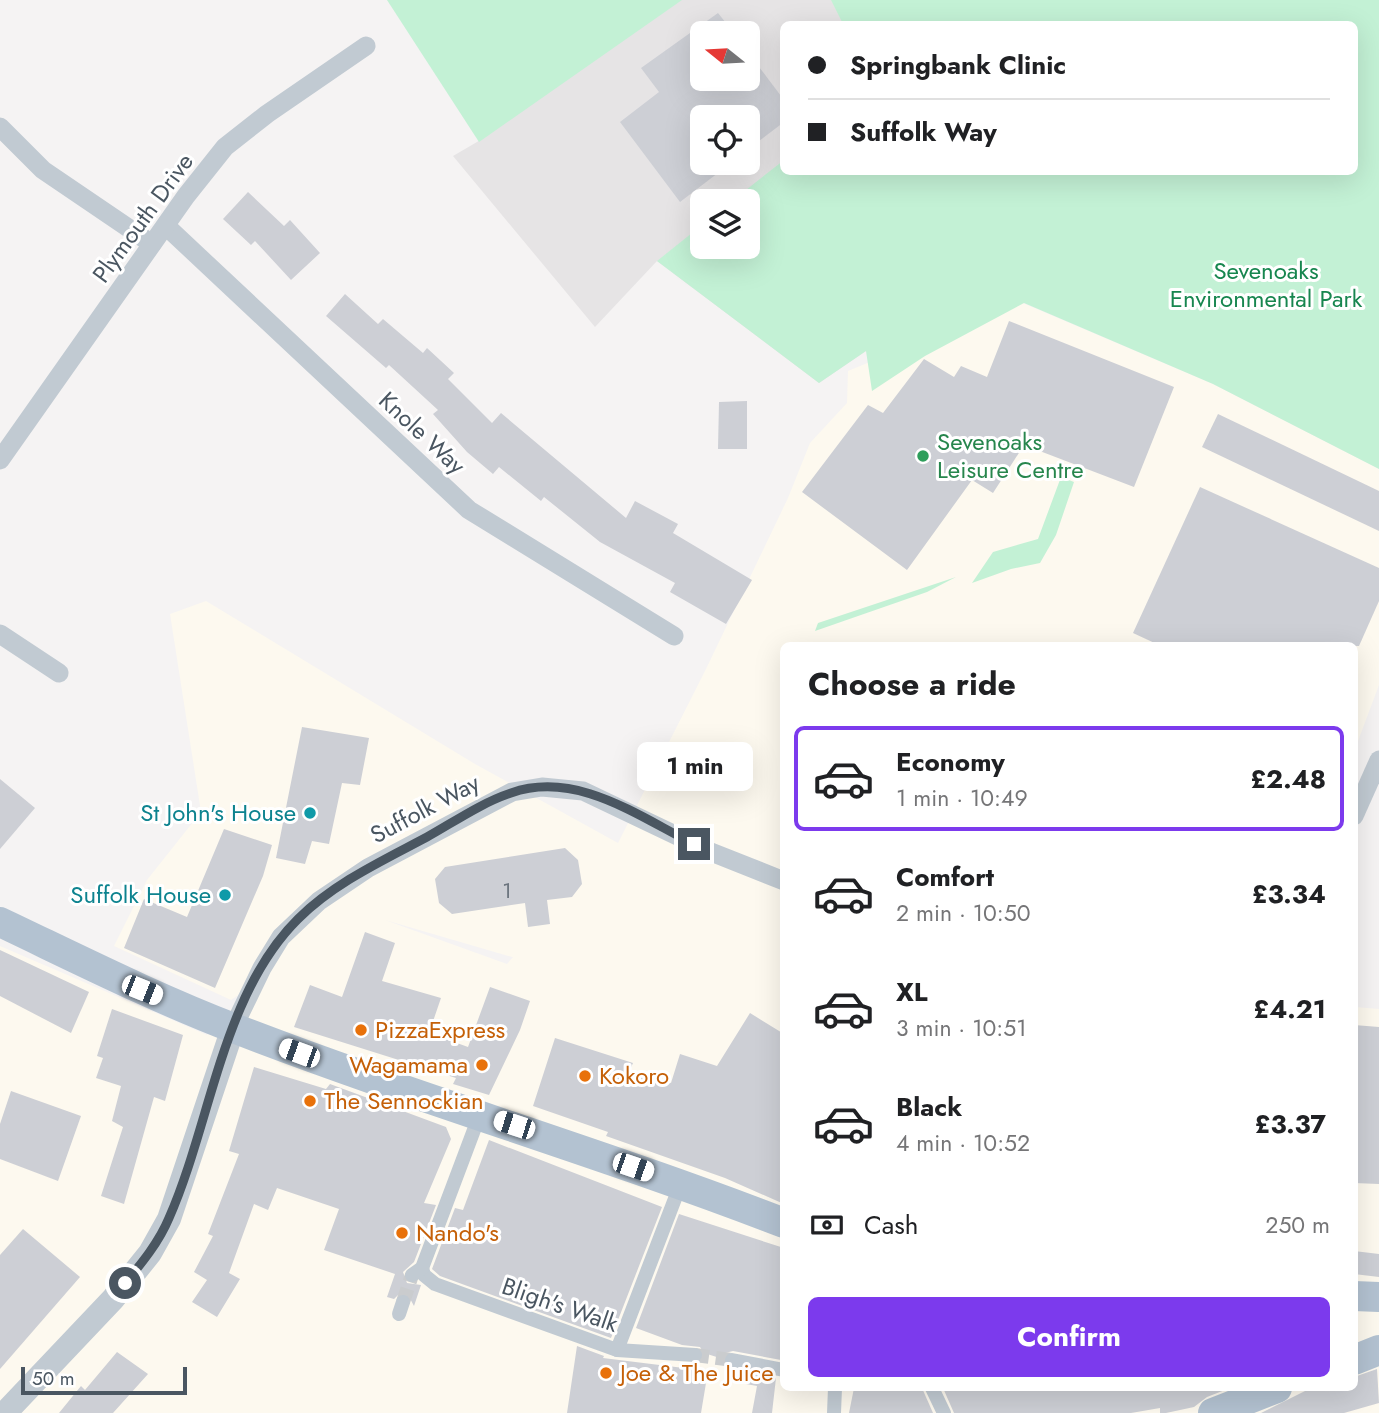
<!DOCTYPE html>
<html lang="en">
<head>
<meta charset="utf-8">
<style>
  :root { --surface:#fff; --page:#f2f2f2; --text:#202124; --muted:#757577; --line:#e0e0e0; --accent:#7c3aed }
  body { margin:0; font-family:Jost,sans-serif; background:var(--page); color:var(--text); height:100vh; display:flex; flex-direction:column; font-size:26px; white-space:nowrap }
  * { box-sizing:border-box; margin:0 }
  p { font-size:23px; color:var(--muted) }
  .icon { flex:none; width:38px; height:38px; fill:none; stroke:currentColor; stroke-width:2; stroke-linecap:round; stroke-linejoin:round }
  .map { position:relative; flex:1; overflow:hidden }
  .panel { position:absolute; left:780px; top:642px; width:578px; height:749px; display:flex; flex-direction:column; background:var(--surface); border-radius:10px; box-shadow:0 7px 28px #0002 }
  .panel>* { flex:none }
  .hud { position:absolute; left:780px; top:21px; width:578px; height:154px; border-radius:10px; box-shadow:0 7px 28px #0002; display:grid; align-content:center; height:154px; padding:0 28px; background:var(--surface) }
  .needle { width:46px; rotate:288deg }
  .fabs { position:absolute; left:690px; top:21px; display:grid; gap:14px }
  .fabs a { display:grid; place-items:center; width:70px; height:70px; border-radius:10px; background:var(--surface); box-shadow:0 7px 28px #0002; font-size:35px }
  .scale { position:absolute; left:21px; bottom:18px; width:166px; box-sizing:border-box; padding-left:7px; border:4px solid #4a5661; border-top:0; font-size:19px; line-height:24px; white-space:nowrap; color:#4a5661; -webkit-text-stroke:5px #fff; paint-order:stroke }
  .end { position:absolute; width:32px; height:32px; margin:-16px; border:9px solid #4a5661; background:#fff; box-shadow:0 0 0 4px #fff }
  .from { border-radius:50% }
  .bubble { position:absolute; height:49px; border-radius:10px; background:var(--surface); box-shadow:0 7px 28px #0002; font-size:23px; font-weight:700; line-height:49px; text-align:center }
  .car { position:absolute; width:21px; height:42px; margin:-21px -10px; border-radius:9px; box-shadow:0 0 5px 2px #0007; background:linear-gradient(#fff 24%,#345 0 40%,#fff 0 76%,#345 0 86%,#fff 0) }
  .hud b { display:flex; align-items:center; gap:24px; height:66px; font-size:26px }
  .hud b+b { border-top:2px solid var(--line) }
  .hud i { width:18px; height:18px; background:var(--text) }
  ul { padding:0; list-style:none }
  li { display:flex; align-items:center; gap:21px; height:105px; margin:0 14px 10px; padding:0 14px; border:4px solid transparent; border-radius:10px }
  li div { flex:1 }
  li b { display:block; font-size:26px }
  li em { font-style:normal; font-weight:700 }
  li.current { border-color:var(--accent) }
  li>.icon { width:63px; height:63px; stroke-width:1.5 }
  h2 { padding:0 28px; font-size:32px; line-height:84px }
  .pay { display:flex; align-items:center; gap:18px; height:77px; padding:0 28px; font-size:26px }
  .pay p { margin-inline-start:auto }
  .button { display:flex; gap:14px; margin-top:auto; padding:14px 28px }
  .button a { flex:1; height:80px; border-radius:10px; background:var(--accent); color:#fff; font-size:28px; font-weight:700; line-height:80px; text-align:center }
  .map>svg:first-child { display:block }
  .commercial { fill:#fdf9ef; fill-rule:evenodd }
  .education { fill:#e6e4e5; fill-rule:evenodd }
  .green { fill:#c3f1d5 }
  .building { fill:#cdcfd5 }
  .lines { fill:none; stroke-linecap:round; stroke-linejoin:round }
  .pedestrian-tunnel { stroke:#caccce; stroke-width:14; stroke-dasharray:14 7; stroke-linecap:butt }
  .pedestrian { stroke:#c1cad2; stroke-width:14 }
  .minor { stroke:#c1cad2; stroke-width:19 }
  .tertiary { stroke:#c1cad2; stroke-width:24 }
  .primary { stroke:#b3c2d1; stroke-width:30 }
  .route { stroke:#4a5661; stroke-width:9 }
  .leisure-dot { fill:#2e9e5b; stroke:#fff; stroke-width:2.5 }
  .culture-dot { fill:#0f9aa8; stroke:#fff; stroke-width:2.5 }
  .food-dot { fill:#e8710a; stroke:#fff; stroke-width:2.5 }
  .labels { text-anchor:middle; stroke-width:6; stroke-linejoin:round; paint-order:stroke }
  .number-label { font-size:21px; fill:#6b747e }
  .street-label { font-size:24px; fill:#4a5661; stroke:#fff }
  .park-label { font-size:24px; fill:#17864f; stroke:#fff }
  .leisure-label { font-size:24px; fill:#27864d; stroke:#fff; text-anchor:start }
  .culture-label { font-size:24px; fill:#0d838f; stroke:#fff; text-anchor:end }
  .food-label { font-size:24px; fill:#c56008; stroke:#fff; text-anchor:start }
</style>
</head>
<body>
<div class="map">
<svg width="1379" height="1413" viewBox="0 0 1379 1413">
  <rect width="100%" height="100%" fill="#f5f3f3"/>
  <!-- commercial -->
  <path class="commercial" d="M1018,301L1213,384L1379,469V685L1355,749L1354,646H784V1388H1354L1355,1007L1379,1009V1413H0V946L207,1035L254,984L231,1000L114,946L147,880L201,812L170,614L206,601L475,764L618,843L706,669L788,498L810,443L847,403L848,371ZM385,920L512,957H513L507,964Z"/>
  <!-- education -->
  <path class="education" d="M678,0H1019L1034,24H784V172H1128L819,383L657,261L595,327L453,156L477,142ZM702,33H747V79H702ZM702,117H747V163H702ZM702,201H747V247H702Z"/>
  <!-- green -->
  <g class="green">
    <path d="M387,0H682L479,142Z"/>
    <path d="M831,0H1379V469L1213,384L1024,303L925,356L872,391L866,351L819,383L657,261L702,225V247H747V201H732L784,160V172H1354V24H843Z"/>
    <path d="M1061,477L1074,482L1056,535L1040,563L1011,569L972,583L993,552L1038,539Z"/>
    <path d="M956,577L927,592L815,631L818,623Z"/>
  </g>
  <!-- building -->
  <g class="building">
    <path d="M718,13L734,33H702V79H747V51L784,100V122L747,150V117H702V163H731L680,202L620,122L659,92L641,68Z"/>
    <path d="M248,192L284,226L290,220L320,253L291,280L255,241L251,245L223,219Z"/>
    <path d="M345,294L378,324L383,319L423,353L427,348L454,373L448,379L492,423L501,413L626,518L635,501L678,524L673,533L752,580L726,624L670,592L675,583L600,542L544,497L541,501L499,467L493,474L467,452L433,414L438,410L389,365L386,368L326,316Z"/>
    <path d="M1009,321L1174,387L1134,487L1024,445L993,493L972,480L907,570L802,492L868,405L883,413L924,359L954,377L961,366L987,377Z"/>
    <path d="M747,401V449H718L719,402Z"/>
    <path d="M1218,414L1379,491V531L1202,447Z"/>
    <path d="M1200,487L1379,568V601L1359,646H1161L1133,633Z"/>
    <path d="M302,727L369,738L360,785L342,783L329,844L312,841L305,864L276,858Z"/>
    <path d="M0,779L35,808L0,849Z"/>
    <path d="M224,829L272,845L263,876L215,988L124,948L144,899L187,917Z"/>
    <path d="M565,848L578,860L582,884L572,897L547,900L550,924L528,927L525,903L452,914L439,903L435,879L445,867Z"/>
    <path d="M365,932L395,943L382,981L441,998L429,1033L468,1047L490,987L530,1001L520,1030L489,1095L453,1084L456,1078L294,1027L310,985L342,997Z"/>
    <path d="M0,950L89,992L71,1033L0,996Z"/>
    <path d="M112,1009L183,1035L165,1101L154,1097L124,1204L101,1196L123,1127L112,1121L121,1086L96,1078L103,1058L97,1056Z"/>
    <path d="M750,1013L784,1034V1204L725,1178L606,1136L608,1132L533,1106L555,1038L633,1063L630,1070L671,1083L680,1054L717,1066Z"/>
    <path d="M1354,1025L1379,1027V1184L1354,1183Z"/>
    <path d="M254,1067L326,1089L330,1084L446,1127L451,1139L424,1203L436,1205L414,1262L403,1272L407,1283L421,1285L414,1306L407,1293H400L394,1299L387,1297L395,1274L324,1250L339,1209L277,1188L268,1210L254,1204L229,1273L240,1279L217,1317L192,1302L207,1280L194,1272L213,1236L208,1234L239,1154L229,1151Z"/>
    <path d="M11,1091L81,1116L58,1181L0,1159V1124Z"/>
    <path d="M489,1140L662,1207L611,1338L440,1276L432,1269L455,1208L463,1210Z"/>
    <path d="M679,1214L784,1248V1349L781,1360L733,1351L725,1353L723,1359L704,1353L700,1347L682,1345L636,1328Z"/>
    <path d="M23,1229L80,1277L0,1369V1255Z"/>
    <path d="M1354,1251L1379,1254V1277L1354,1274Z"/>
    <path d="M577,1346L604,1356L603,1358L708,1371L701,1413H567Z"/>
    <path d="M117,1352L148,1374L113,1413H59L81,1386L85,1390Z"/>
    <path d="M1377,1369L1379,1403L1344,1413H1261L1311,1388H1354V1377Z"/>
    <path d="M749,1373L776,1378L772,1413H752L757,1386L746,1384Z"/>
    <path d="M854,1388H922L933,1413H849Z"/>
    <path d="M943,1388H1230L1207,1397L1194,1407L1166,1413H1160V1408L1131,1413H954Z"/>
  </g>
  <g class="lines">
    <!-- pedestrian-tunnel -->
    <g class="pedestrian-tunnel">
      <path d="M403,1302L412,1275"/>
      <path d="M695,1355L732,1360"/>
    </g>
    <!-- pedestrian -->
    <g class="pedestrian">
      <path d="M422,1268L424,1275L435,1284L617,1350L695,1355"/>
      <path d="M412,1275L422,1268L480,1114"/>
      <path d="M399,1314L403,1302"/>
      <path d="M617,1350L681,1183"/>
      <path d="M732,1360L784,1370"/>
      <path d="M932,1388L944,1413"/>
      <path d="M834,1413L835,1388"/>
    </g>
    <!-- minor -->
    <g class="minor">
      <path d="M0,127L43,170L152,244"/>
      <path d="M166,226L469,510L674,636"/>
      <path d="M0,460L186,196L225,147L267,114L366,46"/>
      <path d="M0,634L59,673"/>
      <path d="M1354,816L1379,760"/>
      <path d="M233,1028L262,968L281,937L319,901L368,868L512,792L542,787L583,791L711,852L784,881"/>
    </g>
    <!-- tertiary -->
    <path class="tertiary" d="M5,1413L113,1299L150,1253L169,1219L233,1028"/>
    <!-- primary -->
    <g class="primary">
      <path d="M0,922C78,959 155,998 236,1029C417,1099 603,1153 784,1223"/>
      <path d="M1354,1296L1379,1297"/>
      <path d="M1354,1360L1379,1350"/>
      <path d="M1213,1413L1277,1388"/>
    </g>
  </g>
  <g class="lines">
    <!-- route -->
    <path class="route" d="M125,1283C142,1263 159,1242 169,1218C211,1123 222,994 298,919C334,883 382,861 427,837C454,822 481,803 511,793C576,770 638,816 694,844"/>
  </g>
  <!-- markers -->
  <circle class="leisure-dot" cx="923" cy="456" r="7"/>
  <g class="culture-dot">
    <circle cx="310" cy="813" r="7"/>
    <circle cx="225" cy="895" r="7"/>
  </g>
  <g class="food-dot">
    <circle cx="361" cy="1030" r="7"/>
    <circle cx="482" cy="1065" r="7"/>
    <circle cx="585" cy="1076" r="7"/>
    <circle cx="310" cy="1101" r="7"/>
    <circle cx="402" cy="1233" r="7"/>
    <circle cx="606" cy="1373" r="7"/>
  </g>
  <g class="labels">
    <!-- number labels -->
    <g class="number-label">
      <text x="507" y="898">1</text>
    </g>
    <!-- street labels -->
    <g class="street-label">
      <text transform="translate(143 218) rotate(-54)" y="8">Plymouth Drive</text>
      <text transform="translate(422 433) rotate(43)" y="8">Knole Way</text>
      <text transform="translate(425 809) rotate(-28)" y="8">Suffolk Way</text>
      <text transform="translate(560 1305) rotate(19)" y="8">Bligh's Walk</text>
    </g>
    <!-- park labels -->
    <g class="park-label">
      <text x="1266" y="279">Sevenoaks<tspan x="1266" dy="28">Environmental Park</tspan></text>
    </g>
    <!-- leisure labels -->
    <g class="leisure-label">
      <text x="937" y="450">Sevenoaks<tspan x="937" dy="28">Leisure Centre</tspan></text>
    </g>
    <!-- culture labels -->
    <g class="culture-label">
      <text x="296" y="821">St John's House</text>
      <text x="211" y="903">Suffolk House</text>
    </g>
    <!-- food labels -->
    <g class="food-label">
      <text x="375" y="1038">PizzaExpress</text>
      <text x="468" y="1073" text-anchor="end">Wagamama</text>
      <text x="599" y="1084">Kokoro</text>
      <text x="324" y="1109">The Sennockian</text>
      <text x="416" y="1241">Nando's</text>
      <text x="620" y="1381">Joe &amp; The Juice</text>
    </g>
  </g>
</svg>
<div class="fabs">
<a><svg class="needle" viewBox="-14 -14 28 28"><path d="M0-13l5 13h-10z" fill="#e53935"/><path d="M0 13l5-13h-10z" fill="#757577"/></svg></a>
<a><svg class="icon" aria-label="locate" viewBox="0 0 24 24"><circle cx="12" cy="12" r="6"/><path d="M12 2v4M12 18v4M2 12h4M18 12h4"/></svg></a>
<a><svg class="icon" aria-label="layers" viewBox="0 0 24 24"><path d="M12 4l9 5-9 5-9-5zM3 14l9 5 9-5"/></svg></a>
</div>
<div class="scale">50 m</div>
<i class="end from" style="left:125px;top:1283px"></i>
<i class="end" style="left:694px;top:844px"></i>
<div class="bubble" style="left:637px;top:742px;width:116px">1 min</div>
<i class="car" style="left:142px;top:990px;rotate:112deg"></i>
<i class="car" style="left:299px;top:1053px;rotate:290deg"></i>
<i class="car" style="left:514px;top:1125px;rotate:288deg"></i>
<i class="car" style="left:633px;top:1167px;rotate:109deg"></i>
<div class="hud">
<b><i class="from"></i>Springbank Clinic</b>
<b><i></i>Suffolk Way</b>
</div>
<section class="panel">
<h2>Choose a ride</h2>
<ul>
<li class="current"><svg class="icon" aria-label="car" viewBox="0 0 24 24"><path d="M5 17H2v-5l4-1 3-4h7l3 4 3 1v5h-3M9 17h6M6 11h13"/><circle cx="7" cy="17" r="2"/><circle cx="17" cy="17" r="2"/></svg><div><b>Economy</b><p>1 min · 10:49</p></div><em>£2.48</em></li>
<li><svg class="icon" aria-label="car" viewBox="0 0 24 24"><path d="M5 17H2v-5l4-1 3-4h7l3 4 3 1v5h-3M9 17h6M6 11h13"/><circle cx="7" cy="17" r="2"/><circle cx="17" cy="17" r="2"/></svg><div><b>Comfort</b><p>2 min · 10:50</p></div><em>£3.34</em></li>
<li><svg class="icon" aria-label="car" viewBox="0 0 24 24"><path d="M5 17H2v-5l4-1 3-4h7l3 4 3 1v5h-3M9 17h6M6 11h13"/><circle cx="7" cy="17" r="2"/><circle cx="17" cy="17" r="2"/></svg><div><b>XL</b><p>3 min · 10:51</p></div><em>£4.21</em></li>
<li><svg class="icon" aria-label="car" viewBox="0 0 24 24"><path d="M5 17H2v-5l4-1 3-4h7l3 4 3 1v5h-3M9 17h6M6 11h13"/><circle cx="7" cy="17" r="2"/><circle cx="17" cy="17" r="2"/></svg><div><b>Black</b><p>4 min · 10:52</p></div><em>£3.37</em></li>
</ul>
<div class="pay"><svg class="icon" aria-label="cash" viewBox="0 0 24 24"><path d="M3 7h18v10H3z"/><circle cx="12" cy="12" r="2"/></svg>Cash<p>250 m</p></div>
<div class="button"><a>Confirm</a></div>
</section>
</div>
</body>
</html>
